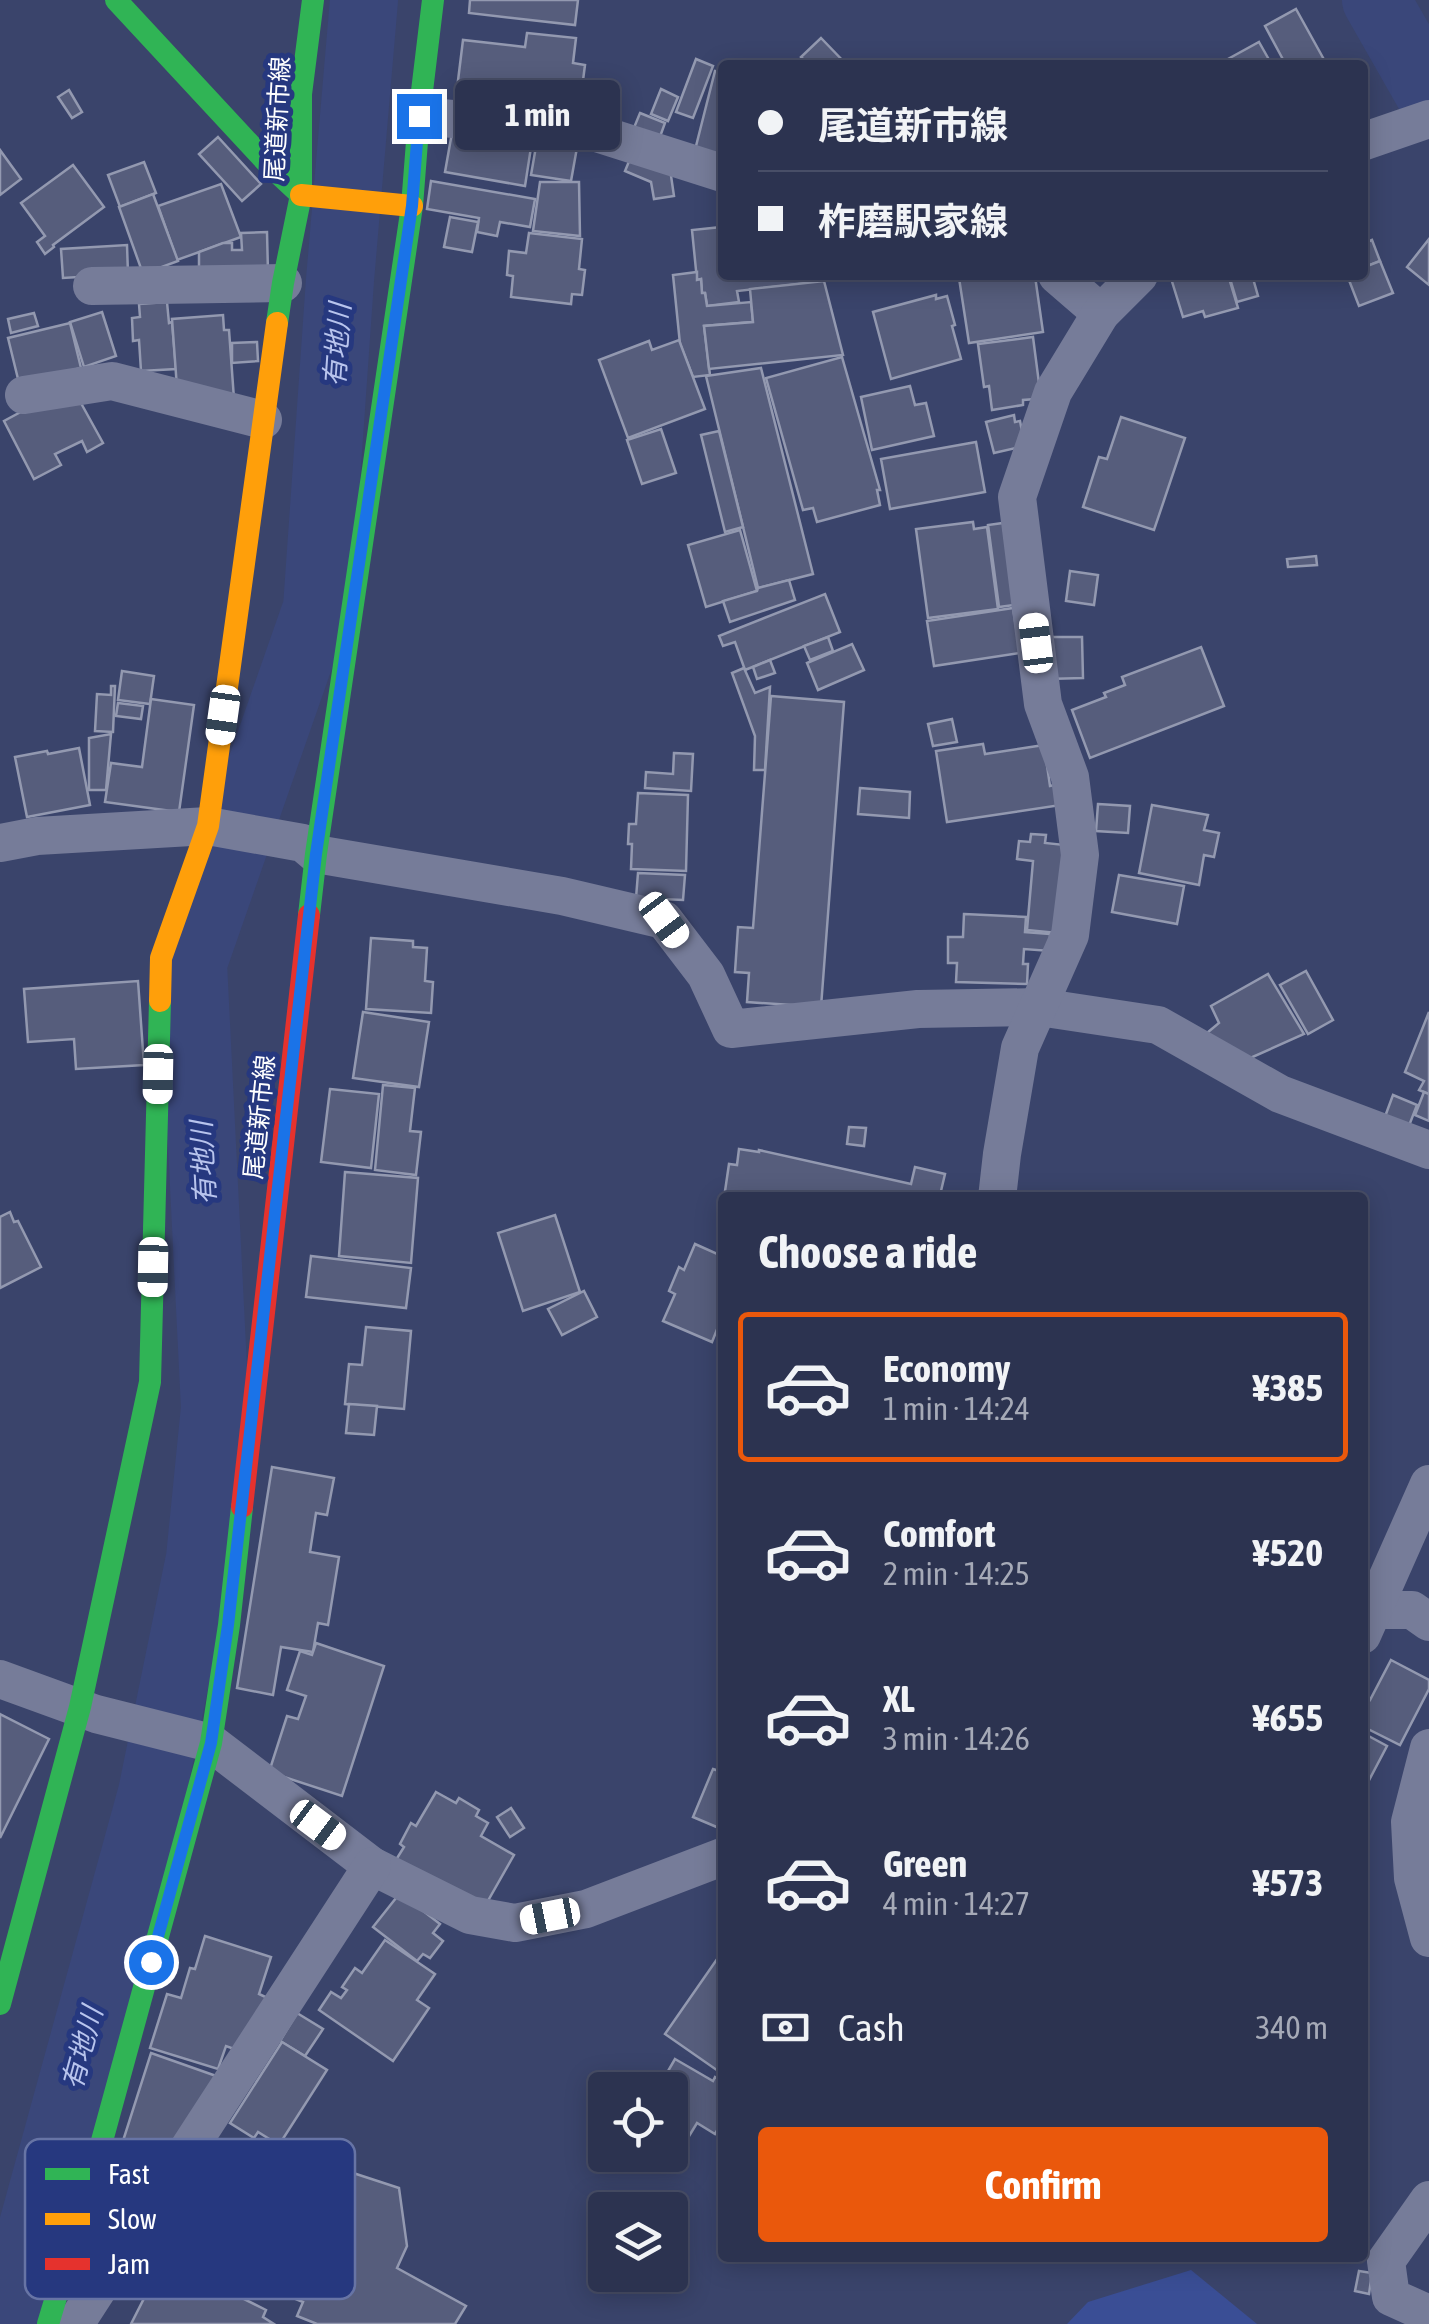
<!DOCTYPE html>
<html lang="en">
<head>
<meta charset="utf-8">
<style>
  :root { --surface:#2c3350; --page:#383f5a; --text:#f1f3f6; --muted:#a6aab7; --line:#484e67; --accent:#ea580c }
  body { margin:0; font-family:"Asap Condensed","Noto Sans JP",sans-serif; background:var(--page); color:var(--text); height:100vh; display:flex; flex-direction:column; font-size:38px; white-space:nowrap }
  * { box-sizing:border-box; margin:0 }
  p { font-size:32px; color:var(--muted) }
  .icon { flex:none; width:55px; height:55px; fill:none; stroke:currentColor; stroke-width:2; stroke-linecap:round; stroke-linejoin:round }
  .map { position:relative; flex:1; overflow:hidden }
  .drawer { position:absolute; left:718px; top:1192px; width:650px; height:1070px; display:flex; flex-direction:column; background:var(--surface); border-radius:10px; box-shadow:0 5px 25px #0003,0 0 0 2px var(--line) }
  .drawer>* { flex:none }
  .hud { position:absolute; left:718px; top:60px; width:650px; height:220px; border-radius:10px; box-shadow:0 5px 25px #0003,0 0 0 2px var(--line); display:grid; align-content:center; height:220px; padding:0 40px; background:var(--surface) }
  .buttons { position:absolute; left:588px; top:2072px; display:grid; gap:20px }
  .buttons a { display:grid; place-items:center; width:100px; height:100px; border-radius:10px; background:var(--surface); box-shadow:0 5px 25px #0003,0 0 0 2px var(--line); font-size:50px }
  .end { position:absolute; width:45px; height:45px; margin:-22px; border:12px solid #1a73e8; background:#fff; box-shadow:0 0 0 5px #fff }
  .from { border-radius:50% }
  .bubble { position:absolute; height:70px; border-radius:10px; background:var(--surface); box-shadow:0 5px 25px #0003,0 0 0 2px var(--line); font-size:32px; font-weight:700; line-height:70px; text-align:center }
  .car { position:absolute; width:30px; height:60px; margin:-30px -15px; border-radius:12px; box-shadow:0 0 8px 2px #0007; background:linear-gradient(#fff 24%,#345 0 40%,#fff 0 76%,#345 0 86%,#fff 0) }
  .hud b { display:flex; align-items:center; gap:35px; height:95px; font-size:38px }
  .hud b+b { border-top:2px solid var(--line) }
  .hud i { width:25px; height:25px; background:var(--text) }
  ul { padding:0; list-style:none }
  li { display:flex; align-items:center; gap:30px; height:150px; margin:0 20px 15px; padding:0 20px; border:5px solid transparent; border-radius:10px }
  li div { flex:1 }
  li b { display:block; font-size:38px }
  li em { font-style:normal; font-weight:700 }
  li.on { border-color:var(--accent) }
  li>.icon { width:90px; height:90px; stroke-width:1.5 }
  h2 { padding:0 40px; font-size:45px; line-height:120px }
  .pay { display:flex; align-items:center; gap:25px; height:110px; padding:0 40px; font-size:38px }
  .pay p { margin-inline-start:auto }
  .action { display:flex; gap:20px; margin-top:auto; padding:20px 40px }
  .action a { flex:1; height:115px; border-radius:10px; background:var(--accent); color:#fff; font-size:40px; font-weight:700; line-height:115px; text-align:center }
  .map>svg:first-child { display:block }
  .green { fill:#3a4e95 }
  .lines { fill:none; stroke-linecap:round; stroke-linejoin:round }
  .river { stroke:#3a477a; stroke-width:68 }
  .building { fill:#565d7c; stroke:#9399b0; stroke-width:2.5 }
  .street { stroke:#767c99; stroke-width:38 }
  .fast { stroke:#30b455; stroke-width:22 }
  .slow { stroke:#ff9f0a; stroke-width:22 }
  .jam { stroke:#e5322d; stroke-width:22 }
  .route { stroke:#1a73e8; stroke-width:12 }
  .labels { text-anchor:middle; stroke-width:10; stroke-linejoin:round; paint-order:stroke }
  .street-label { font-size:25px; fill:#fff; stroke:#26387f }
  .water-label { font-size:28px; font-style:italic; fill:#b8c4ed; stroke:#26387f }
  .key { fill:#26387f; stroke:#6774a5; stroke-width:2.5 }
  .key-label { font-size:28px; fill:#fff }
</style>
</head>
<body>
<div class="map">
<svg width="1429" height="2324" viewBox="0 0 1429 2324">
  <rect width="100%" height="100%" fill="#3a446b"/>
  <!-- green -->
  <path class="green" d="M1191,2270L1257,2324H1067L1088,2302Z"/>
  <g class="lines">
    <!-- river -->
    <g class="river">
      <path d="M1376,0L1429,93"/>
      <path d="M6,2324L152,1793L200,1558L215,1408L193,963L317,608L340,280L364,0"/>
    </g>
  </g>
  <!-- building -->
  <g class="building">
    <path d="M470,0H578L575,25L469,13Z"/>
    <path d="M1296,9L1327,65H1286L1265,26Z"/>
    <path d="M527,33L576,38L573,63L585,65L578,119L455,105L463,40L525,47Z"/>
    <path d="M821,38L847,65H809L801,57Z"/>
    <path d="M1259,42L1272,65H1217Z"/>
    <path d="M696,59L713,66L693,118L676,112Z"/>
    <path d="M715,71L722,72V161L694,154Z"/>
    <path d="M661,89L678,97L668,121L651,114Z"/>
    <path d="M69,90L82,112L72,118L58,97Z"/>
    <path d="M640,113L665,123L657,145L631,135Z"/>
    <path d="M453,127L532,141L525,186L445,172Z"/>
    <path d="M538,135L578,142L571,181L531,175Z"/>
    <path d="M218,137L261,184L242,201L199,154Z"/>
    <path d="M0,150L21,179L0,195Z"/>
    <path d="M630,159L670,169L674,196L654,199L651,182L625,171Z"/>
    <path d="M144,162L156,193L120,207L108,175Z"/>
    <path d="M73,165L104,207L53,245L54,247L45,254L37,242L45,236L21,203Z"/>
    <path d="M431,181L535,199L530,227L500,222L497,236L477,232L479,218L427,209Z"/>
    <path d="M540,182H579L580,236L533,231Z"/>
    <path d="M221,184L241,237L177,260L158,206Z"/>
    <path d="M153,194L178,261L143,274L119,207Z"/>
    <path d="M450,217L478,222L472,252L444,247Z"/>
    <path d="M722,227V275H817V282L737,291L739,302L707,306L705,293H702L701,279L697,280L692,230Z"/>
    <path d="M267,232L268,273L199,275V252L223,243H232V250H242L241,233Z"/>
    <path d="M529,233L582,239L579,269L585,270L582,295L572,294L571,304L511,297L513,276L507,275L509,251L526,253Z"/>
    <path d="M1429,239V285L1407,267Z"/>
    <path d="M1372,240L1380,261L1362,268V244Z"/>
    <path d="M127,245L128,274L63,278L61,249Z"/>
    <path d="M1380,261L1393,293L1359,306L1347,275H1362V268Z"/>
    <path d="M697,272V280L701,279L702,293H705L707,306L751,302L753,322L704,326L710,375L693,377L680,344L673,275Z"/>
    <path d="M977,275H990V278L1006,276V280L1035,276L1043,332L969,343L959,278Z"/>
    <path d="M1170,275H1228L1238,308L1205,317L1203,311L1183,317Z"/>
    <path d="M1229,275H1252L1258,296L1237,302Z"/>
    <path d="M824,281L843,355L709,369L704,326L753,322L750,289Z"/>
    <path d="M936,295V299L947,296L955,325L952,326L961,359L891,379L873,312Z"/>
    <path d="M167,302L169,323L172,322L176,369L141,371L139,340L133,341L132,318L140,317L139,304Z"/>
    <path d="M102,312L116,356L84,367L70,322Z"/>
    <path d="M34,313L38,326L11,333L8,319Z"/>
    <path d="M223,315L224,330H229L234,399L177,388L172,319Z"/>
    <path d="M70,323L81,368L19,383L8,338Z"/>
    <path d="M1033,337L1040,391L1036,399L1023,400V405L992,410L989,386L984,387L978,344Z"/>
    <path d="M679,340L705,409L628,438L599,360L649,341L652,350Z"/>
    <path d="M257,342L258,361L232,363V343Z"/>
    <path d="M842,357L880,490H877L880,505L817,522L813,508L803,510L766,378Z"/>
    <path d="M761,368L813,574L758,588L706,376Z"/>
    <path d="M71,385L103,443L87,452L82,441L55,454L61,465L34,479L4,421Z"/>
    <path d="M910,386L915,405L926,403L934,436L872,450L861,397Z"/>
    <path d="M1014,415L1015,422L1020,421L1023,437L1020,447L994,453L986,422Z"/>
    <path d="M1121,417L1185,438L1154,530L1083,507L1099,457L1107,459Z"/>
    <path d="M661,429L676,473L642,484L627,440Z"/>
    <path d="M719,431L743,527L725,532L701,435Z"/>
    <path d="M976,442L985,492L890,509L881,459Z"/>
    <path d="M973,522L974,529L987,527L998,609L928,618L916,529Z"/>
    <path d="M1003,523L1014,605L999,607L988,525Z"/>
    <path d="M740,530L757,591L706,607L688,545Z"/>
    <path d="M1316,556L1317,565L1288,567L1287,559Z"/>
    <path d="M1070,571L1098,575L1094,605L1066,601Z"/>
    <path d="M789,580L795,600L730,622L723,601L757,591L758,588Z"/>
    <path d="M825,594L840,632L745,670L735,642L723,646L719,636Z"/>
    <path d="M1013,608L1020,653L934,666L927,621Z"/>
    <path d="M828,637L833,651L810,660L804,646Z"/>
    <path d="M1046,637H1082L1083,678L1047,679Z"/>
    <path d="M852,644L864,670L818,690L807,663Z"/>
    <path d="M1201,647L1224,706L1090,758L1072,710L1106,697L1104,693L1125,685L1122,677Z"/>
    <path d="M770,660L775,673L757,679L753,667Z"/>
    <path d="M744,668L755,693L770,687L765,770H754L755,736L732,673Z"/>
    <path d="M122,671L154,676L150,704L118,700Z"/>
    <path d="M111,686H115L113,732L95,731L97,694L111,695Z"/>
    <path d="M771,696L844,702L821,1007L747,1002L749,973L735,972L738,927L753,928Z"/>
    <path d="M151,699L194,705L179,812L105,802L111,763L142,767Z"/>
    <path d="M118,703L143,706L141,719L116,716Z"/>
    <path d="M952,719L957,742L933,746L928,724Z"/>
    <path d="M111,734L106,790H89V738Z"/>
    <path d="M983,744L985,754L1044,745L1050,786L1058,784L1061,805L947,822L936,751Z"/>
    <path d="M79,748L90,805L27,817L15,757L47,751L48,754Z"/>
    <path d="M674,753L693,754L691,791L645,788L646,772L673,774Z"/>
    <path d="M860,788L910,792L909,818L858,814Z"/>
    <path d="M638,793L688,795L686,871L631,869L632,844H628L629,824H636Z"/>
    <path d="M1098,804L1130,806L1128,833L1096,831Z"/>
    <path d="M1152,805L1208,815L1204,830L1219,833L1214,857L1204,855L1199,885L1139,873Z"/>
    <path d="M1031,834L1046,835L1045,843L1065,845L1057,933L1027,930L1033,861L1017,859L1019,841L1030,842Z"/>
    <path d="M638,873L685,875L683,900L636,898Z"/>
    <path d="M1119,875L1184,886L1177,924L1112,912Z"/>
    <path d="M964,914L1026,917L1025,932L1050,934V951L1024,949L1023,964H1028L1027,984L956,982L957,963H948V937H963Z"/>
    <path d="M371,938L413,941V947L427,948L425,981L433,982L431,1013L366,1009Z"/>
    <path d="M1306,971L1333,1020L1308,1034L1280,985Z"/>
    <path d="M1268,974L1304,1034L1239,1063L1201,1038L1219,1023L1211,1006Z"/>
    <path d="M138,981L144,1065L76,1069L74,1039L28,1042L24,989Z"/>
    <path d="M363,1012L429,1022L419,1087L353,1078Z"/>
    <path d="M1429,1012V1094L1419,1090L1424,1081L1405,1072Z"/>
    <path d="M383,1085L415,1088L410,1131L421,1132L416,1175L375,1170Z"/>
    <path d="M330,1089L379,1094L371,1168L321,1162Z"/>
    <path d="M1424,1092L1429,1094V1121L1415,1115Z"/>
    <path d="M1393,1095L1417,1105L1407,1131L1383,1122Z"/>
    <path d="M849,1127L866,1128L864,1146L847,1144Z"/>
    <path d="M739,1149L759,1152V1150L911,1184L915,1167L945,1174L941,1191L970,1198H724L729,1164L737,1165Z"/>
    <path d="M345,1172L418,1178L411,1263L339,1256Z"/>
    <path d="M10,1212L14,1222L18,1221L41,1267L0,1288V1217Z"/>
    <path d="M555,1215L580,1292L523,1311L498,1233Z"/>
    <path d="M695,1244L722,1256V1317L712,1342L663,1321L675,1294L669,1291L679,1267L684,1270Z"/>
    <path d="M311,1256L411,1268L406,1308L306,1297Z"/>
    <path d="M584,1291L597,1317L562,1335L548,1309Z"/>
    <path d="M366,1327L411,1331L404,1409L345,1404L349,1364L362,1365Z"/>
    <path d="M349,1404L377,1406L374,1435L346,1433Z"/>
    <path d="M272,1467L334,1478L327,1515L316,1513L310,1552L339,1557L328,1625L318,1623L313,1652L281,1647L273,1695L237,1688Z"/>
    <path d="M316,1643L384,1666L342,1796L269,1772L287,1716L298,1719L306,1696L287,1690L300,1651L312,1655Z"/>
    <path d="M1391,1660L1429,1680V1689L1400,1745L1362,1726V1696L1370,1700Z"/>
    <path d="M0,1714L49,1739L0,1838Z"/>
    <path d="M1363,1733L1387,1746L1366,1786L1362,1785Z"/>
    <path d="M713,1769L722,1772V1821L719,1828L693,1817Z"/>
    <path d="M436,1792L456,1803L459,1798L479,1810L476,1816L488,1823L481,1836L514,1855L481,1913L394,1863L404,1847L400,1844L411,1823L416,1826Z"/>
    <path d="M511,1808L524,1828L510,1837L497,1817Z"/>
    <path d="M400,1893L440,1924L433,1933L443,1941L430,1958L423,1954L417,1961L373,1927Z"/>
    <path d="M205,1936L271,1957L259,1994L272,2000L237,2050L226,2046L218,2069L150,2048L167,1994L181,1998L190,1968L195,1969Z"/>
    <path d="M385,1940L435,1974L417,2000L429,2008L393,2061L319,2010L331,1992L341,1998L347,1990L342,1987L355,1968L362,1973Z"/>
    <path d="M722,1952V2071L721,2073L665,2034Z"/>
    <path d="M297,2013L323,2029L305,2056L280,2041Z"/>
    <path d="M282,2042L327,2070L279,2145L258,2132L254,2138L230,2123Z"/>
    <path d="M151,2053L219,2077L119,2242L93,2235Z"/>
    <path d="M675,2059L713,2081L715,2077L722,2082V2122L715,2134L697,2123L683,2146L670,2139V2090H657Z"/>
    <path d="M289,2152L399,2188L407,2246L397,2268L466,2306L455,2324H317L297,2316L303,2302L225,2270L240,2231L258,2237L266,2217L258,2215L270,2182L277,2185Z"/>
    <path d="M164,2259L266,2310L263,2317L274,2324H131Z"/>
    <path d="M1359,2271L1372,2273L1369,2294L1355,2291Z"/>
  </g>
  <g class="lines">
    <!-- street -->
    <g class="street">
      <path d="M419,116L590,131L722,173"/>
      <path d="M1362,142L1429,119"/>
      <path d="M1057,275L1101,313"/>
      <path d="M92,286L283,283"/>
      <path d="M24,395L112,381L263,420"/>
      <path d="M0,843L37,836L208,826L303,843L316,854L562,896L664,920L706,975L731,1029L918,1009L1039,1007L1158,1025L1280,1094L1429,1150"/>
      <path d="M997,1198L1002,1154L1020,1048L1070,935L1080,855L1070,777L1043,704L1017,497L1053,392L1101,313L1139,275"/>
      <path d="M1375,1610H1412L1429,1622"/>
      <path d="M1362,1635L1429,1484"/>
      <path d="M0,1679L96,1714L211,1743L372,1866L470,1915L515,1923L586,1909L722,1857"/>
      <path d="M1429,1748L1410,1822L1413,1878L1429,1938"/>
      <path d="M1429,2200L1386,2261L1391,2297L1429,2314"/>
      <path d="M75,2324L372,1866"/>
    </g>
    <!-- fast -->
    <g class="fast">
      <path d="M116,0L270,166L301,195"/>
      <path d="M277,323L283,283L301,195V94L313,0"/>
      <path d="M309,915L316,854L412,206L419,116L433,0"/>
      <path d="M0,2004L80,1707L150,1382L160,1001"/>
      <path d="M48,2324L91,2181L211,1743L229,1625L242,1507"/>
    </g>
    <!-- slow -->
    <g class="slow">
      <path d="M301,195L412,206"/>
      <path d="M160,1001L161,958L208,826L277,323"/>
    </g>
    <!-- jam -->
    <path class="jam" d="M242,1507L309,915"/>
  </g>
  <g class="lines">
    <!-- route -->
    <path class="route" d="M151,1962L211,1743L228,1625L316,854L412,206L419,116"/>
  </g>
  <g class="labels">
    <!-- street labels -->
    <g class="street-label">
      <text transform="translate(277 119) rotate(-87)" y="9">尾道新市線</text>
      <text transform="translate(259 1117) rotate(-84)" y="9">尾道新市線</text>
    </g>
    <!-- water labels -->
    <g class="water-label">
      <text transform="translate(337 345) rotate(-86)" y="10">有地川</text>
      <text transform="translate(203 1163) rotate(-93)" y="10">有地川</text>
      <text transform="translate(82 2048) rotate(-75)" y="10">有地川</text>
    </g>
  </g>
  <!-- legend -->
  <rect x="25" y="2139" width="330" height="160" rx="15" class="key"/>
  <rect x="45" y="2168" width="45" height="12" fill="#30b455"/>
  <rect x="45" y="2213" width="45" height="12" fill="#ff9f0a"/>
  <rect x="45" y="2258" width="45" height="12" fill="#e5322d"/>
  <g class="key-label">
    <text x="108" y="2184">Fast</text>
    <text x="108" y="2229">Slow</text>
    <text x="108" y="2274">Jam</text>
  </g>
</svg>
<div class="buttons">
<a><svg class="icon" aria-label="locate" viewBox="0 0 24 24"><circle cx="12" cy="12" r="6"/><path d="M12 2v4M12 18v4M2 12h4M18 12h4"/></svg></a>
<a><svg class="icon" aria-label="layers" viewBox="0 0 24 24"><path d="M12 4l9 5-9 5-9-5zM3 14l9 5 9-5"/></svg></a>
</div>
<i class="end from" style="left:151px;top:1962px"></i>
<i class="end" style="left:419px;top:116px"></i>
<div class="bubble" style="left:455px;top:80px;width:165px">1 min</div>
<i class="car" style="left:1036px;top:643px;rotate:353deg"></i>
<i class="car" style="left:223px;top:715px;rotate:188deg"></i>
<i class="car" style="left:664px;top:920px;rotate:143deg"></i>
<i class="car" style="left:158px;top:1074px;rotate:181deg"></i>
<i class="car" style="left:153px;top:1267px;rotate:181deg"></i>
<i class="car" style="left:318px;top:1825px;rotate:127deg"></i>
<i class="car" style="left:550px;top:1916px;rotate:259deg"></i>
<div class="hud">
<b><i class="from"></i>尾道新市線</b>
<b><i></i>柞磨駅家線</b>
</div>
<section class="drawer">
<h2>Choose a ride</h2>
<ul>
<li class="on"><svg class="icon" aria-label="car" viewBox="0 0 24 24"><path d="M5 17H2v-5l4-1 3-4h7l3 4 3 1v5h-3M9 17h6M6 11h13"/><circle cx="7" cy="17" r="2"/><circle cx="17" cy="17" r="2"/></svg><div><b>Economy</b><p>1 min · 14:24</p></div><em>¥385</em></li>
<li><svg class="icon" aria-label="car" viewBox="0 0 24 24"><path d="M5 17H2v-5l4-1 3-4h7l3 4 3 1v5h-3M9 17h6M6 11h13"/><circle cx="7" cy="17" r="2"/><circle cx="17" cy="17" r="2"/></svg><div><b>Comfort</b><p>2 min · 14:25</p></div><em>¥520</em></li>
<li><svg class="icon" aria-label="car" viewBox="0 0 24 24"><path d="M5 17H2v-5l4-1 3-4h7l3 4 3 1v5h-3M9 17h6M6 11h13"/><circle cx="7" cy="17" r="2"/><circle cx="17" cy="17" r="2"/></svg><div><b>XL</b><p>3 min · 14:26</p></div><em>¥655</em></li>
<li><svg class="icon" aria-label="car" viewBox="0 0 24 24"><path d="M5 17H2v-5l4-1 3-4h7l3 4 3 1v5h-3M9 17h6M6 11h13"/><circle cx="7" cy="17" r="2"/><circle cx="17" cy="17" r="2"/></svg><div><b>Green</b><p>4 min · 14:27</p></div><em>¥573</em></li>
</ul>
<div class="pay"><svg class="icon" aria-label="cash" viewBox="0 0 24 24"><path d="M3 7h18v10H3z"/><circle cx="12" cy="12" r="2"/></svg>Cash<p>340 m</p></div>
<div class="action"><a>Confirm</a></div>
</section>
</div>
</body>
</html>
